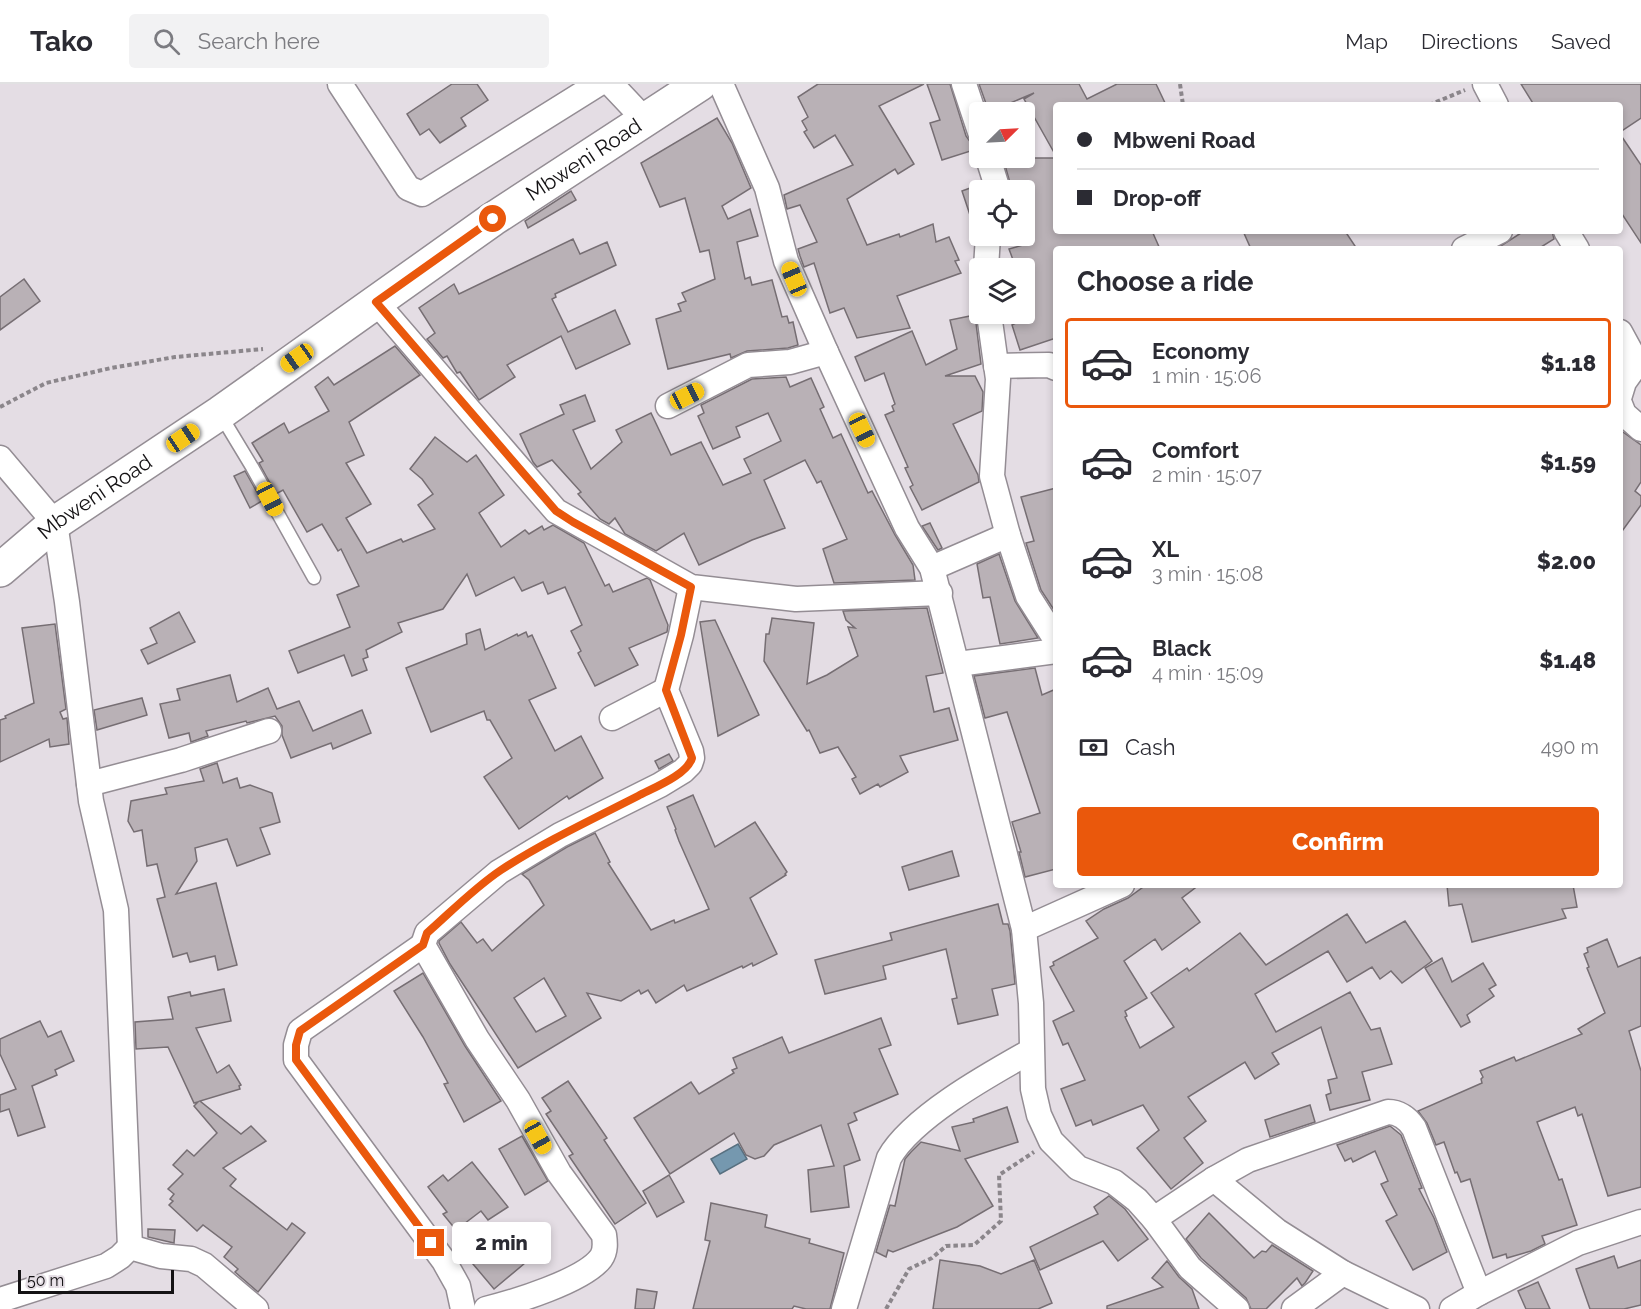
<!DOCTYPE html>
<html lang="en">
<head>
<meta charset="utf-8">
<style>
  :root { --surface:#fff; --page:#f2f2f3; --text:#2b2b33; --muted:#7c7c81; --line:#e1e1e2; --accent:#ea580c }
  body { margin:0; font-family:Raleway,sans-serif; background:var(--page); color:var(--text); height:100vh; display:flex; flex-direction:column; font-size:22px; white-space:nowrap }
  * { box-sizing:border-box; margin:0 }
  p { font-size:20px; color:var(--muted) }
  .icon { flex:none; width:33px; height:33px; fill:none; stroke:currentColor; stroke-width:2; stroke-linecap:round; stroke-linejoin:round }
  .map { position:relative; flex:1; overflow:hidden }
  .panel { position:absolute; left:1053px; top:162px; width:570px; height:642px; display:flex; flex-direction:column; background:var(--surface); border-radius:6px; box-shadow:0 3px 9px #0003 }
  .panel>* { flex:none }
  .top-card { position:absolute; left:1053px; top:18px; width:570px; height:132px; border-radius:6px; box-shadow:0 3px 9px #0003; display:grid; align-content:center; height:132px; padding:0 24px; background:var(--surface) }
  .needle { width:39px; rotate:66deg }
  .buttons { position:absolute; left:969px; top:18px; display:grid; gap:12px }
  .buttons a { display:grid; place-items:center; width:66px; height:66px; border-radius:6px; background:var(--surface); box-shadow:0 3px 9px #0003; font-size:30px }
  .scale { position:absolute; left:18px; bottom:15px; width:156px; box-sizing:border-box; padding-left:6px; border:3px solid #141214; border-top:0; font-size:16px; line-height:21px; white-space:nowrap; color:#141214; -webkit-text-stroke:4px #e4dde4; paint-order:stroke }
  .end { position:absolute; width:27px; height:27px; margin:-14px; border:8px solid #ea580c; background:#fff; box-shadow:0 0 0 3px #fff }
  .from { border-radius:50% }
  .bubble { position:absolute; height:42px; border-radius:6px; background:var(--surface); box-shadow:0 3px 9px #0003; font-size:20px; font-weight:800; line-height:42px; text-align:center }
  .car { position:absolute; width:18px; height:36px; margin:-18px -9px; border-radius:8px; box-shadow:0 0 4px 2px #0007; background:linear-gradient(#f5c518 24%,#345 0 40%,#f5c518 0 76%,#345 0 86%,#f5c518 0) }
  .top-card b { display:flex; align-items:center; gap:21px; height:57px; font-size:22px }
  .top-card b+b { border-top:2px solid var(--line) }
  .top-card i { width:15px; height:15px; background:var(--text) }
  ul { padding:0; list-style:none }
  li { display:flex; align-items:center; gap:18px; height:90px; margin:0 12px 9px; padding:0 12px; border:3px solid transparent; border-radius:6px }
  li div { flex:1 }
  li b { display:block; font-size:22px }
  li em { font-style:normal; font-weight:800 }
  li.current { border-color:var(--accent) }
  li>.icon { width:54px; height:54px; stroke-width:1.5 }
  h2 { padding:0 24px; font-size:27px; line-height:72px }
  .pay { display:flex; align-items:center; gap:15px; height:66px; padding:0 24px; font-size:22px }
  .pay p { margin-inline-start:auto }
  .button { display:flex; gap:12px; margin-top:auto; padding:12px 24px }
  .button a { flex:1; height:69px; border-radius:6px; background:var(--accent); color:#fff; font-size:24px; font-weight:800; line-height:69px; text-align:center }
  header { display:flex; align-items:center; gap:36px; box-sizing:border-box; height:84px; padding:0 30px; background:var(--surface); border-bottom:2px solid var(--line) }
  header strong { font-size:28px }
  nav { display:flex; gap:33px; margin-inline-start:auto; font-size:21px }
  .search { width:420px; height:54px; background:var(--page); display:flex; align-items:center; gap:15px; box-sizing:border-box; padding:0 21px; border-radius:6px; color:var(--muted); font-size:22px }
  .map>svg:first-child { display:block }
  .water { fill:#7598af; stroke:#587080; stroke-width:1.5 }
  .building { fill:#b9b1b6; stroke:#766e73; stroke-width:1.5; fill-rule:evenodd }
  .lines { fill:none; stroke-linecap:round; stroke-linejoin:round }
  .lane-casing { stroke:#948d94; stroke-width:15 }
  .street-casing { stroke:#948d94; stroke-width:27 }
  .secondary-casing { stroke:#948d94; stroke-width:36 }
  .path { stroke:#8b868b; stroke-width:4; stroke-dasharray:4.5 3; stroke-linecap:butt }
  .lane { stroke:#fff; stroke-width:12 }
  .street { stroke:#fff; stroke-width:24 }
  .secondary { stroke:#fff; stroke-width:33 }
  .route { stroke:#ea580c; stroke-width:8 }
  .labels { text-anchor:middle; stroke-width:5; stroke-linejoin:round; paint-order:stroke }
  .street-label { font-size:21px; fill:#141214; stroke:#e4dde4 }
</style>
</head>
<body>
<header>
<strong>Tako</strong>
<div class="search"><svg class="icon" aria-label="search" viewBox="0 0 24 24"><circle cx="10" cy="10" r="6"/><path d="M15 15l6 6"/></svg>Search here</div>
<nav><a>Map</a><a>Directions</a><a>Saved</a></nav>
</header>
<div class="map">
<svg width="1641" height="1225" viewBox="0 0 1641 1225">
  <rect width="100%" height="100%" fill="#e4dde4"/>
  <!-- water -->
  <path class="water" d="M738,1060L747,1075L720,1090L711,1075Z"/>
  <!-- building -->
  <g class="building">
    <path d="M452,0H477L488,16L461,34L466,42L440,59L429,45L420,51L407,30Z"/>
    <path d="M818,0H924L879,22L914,80L898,90L895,85L847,115L867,161L899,150L900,153L933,140L936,158L949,153L959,176L955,177L961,189L897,212L910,244L857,254L844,224L830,229L814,179L804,183L800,172L798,165L817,158L800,121L787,125L784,111L853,81L835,51L814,64L804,48L807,46L802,37L808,33L798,13Z"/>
    <path d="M927,0H950L966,52L971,59L978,62L977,65L942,76L930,39L940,36Z"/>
    <path d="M979,0H1079L1087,15L1117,0H1156L1166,21H1056V72L1024,15L1034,9L989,28Z"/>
    <path d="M1521,0H1641V34L1620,48V21H1534Z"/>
    <path d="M717,34L732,59L751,104L722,122L728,135L750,125L758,152L737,158L745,195L750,193L752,201L772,196L782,233L787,232L789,239L793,238L798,261L788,264L747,267L731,274L730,270L668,285L656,235L681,227L678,220L686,217L682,209L715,195L709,166L700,168L685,114L660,123L641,79Z"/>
    <path d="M1620,50L1641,81V159L1620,127Z"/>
    <path d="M1003,74H1056V147H1152L1160,165H1056V254L1020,266L1012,241L1024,235V184H1016L1009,165L1030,159L1024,143V106H1012Z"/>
    <path d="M981,100L983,106H980V141L975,146L962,107Z"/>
    <path d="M571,107L576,116L528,144L525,137Z"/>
    <path d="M1243,147H1345L1357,165H1251Z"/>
    <path d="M1524,147H1552L1554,155L1538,165H1496Z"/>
    <path d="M573,155L580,170L607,158L616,181L555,210L556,213L552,215L568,248L615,226L630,260L576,285L561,252L507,281L515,293L479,316L460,288L457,289L447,272L443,274L427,255L435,249L419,224L454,200L459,210Z"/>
    <path d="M24,195L40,217L0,246V213Z"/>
    <path d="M975,231L981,280L945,292H975L983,308L982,327L953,340L978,391L979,398L922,426L910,403L913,401L905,384L908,383L885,331L894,327L892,322L895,320L884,289L865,297L855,273L912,247L926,281L957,265L950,236Z"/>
    <path d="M395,262L420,291L349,338L364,371L346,379L371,420L346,434L367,469L401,455L403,458L435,445L418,421L433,410L422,395L410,385L435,353L467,378L476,371L504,411L479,429L501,463L525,446L529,450L542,442L544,446L553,441L584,459L605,502L609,500L613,508L647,494L650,496L668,541L667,548L629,564L638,581L595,602L578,569L581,567L571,547L582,541L565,503L548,510L543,498L522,507L514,493L476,512L467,490L443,525L398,539L402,548L366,566L368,573L363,575L367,586L352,592L344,571L298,589L289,567L350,543L337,511L359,502L341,465L338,467L322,440L307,448L283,406L276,410L259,379L263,377L252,359L284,339L289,349L329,327L315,303L328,293L334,301Z"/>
    <path d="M786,293L790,303L811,294L824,323L820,325L833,354L841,350L868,409L872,407L895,451L913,481L915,496L834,499L823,465L847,455L821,397L817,399L805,376L764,396L785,444L752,456L699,481L684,449L656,467L625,450L615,434L609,440L600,435L578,410L581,408L552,376L537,383L533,378L520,350L564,330L560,321L585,311L595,337L573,346L591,385L622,358L616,346L651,329L671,371L701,358L723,401L751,389L744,375L781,357L768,329L736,343L740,353L713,365L698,332L704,329L701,321L752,295Z"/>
    <path d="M1620,346L1641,361V398L1635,407L1641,412V421L1620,450Z"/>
    <path d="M245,387L262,417L250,424L234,392Z"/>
    <path d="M1056,404V529L1041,506L1026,459L1034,457L1021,413Z"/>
    <path d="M930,439L942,464L938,466L922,442Z"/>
    <path d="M999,470L1015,517L1038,554L1000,560L990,513L983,514L977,480Z"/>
    <path d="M927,524L943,589L926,592L934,628L949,624L958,656L900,672L908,688L880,703L878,700L860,710L852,695L856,693L838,663L820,669L809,646L807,647L764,577L766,550H769L772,534L814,539L807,600L827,591L858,572L848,543L855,544L846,536L843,527Z"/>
    <path d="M179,528L195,558L148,580L141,566L157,559L150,544Z"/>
    <path d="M715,536L759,631L718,652L700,538Z"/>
    <path d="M55,540L66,625L60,628L63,635L67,634L69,660L50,663L49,655L0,678V636L6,634L5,632L34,619L22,544Z"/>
    <path d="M480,545L485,566L517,550L518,552L526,548L528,553L532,551L556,604L529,616L555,667L581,652L603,694L569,715L567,712L519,745L484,693L512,674L490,636H487L484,627L431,648L406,584L467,560L466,550Z"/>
    <path d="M1035,584L1042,611L1056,605V785L1025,793L1019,768H1021L1012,738L1040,729L1007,628L985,634L974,592Z"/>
    <path d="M230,591L237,618L268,604L277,625L299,617L313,647L362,626L371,649L333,665L331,659L291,674L282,651V642L275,632L247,639L246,637L206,647L208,652L191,658L189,649L169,654L160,620L180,616L177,605Z"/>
    <path d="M142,614L147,631L97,646L94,626Z"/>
    <path d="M669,670L673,677L659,685L655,677Z"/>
    <path d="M217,679L223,699L237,694L240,704L250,701L272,709L280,738L260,744L270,770L237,782L227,755L195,764L197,777L176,810L216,799L237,881L218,886L215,872L190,878L187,869L173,873L157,815L165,813L157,780L147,782L142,746L134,748L128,737L131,717L167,710L165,704L204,697L200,685Z"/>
    <path d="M693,711L715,763L755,738L787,788L785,790L786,791L750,814L777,870L753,882L752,879L743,884L742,882L687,907L684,901L656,919L648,906L641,910L639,906L621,917L587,909L601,934L518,984L450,880L439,859V857L461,838L477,859L483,855L492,867L544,821L529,796L522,790L567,763L595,749L610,778L608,779L651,846L674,836L675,839L709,825L679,757L675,746L676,745L667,723ZM544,894L566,932L536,948L514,914Z"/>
    <path d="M952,767L959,792L909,806L902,783Z"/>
    <path d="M1146,801H1199L1182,814L1200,838L1162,866L1155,855L1124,877L1147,914L1125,927L1127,932L1125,933L1140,964L1174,943L1151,909L1187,884L1189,887L1240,849L1266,881L1347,830L1366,859L1405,837L1432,877L1402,899L1391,887L1380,895L1372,883L1347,898L1328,867L1255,910L1276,948L1350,908L1371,946L1380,944L1392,980L1362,988L1370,1016L1330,1026L1326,1011L1331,1009L1328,996L1337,994L1321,943L1272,969L1279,980L1255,995L1245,978L1188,1013L1206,1037L1184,1054L1203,1079L1171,1105L1137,1064L1159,1046L1143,1021L1093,1041L1091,1036L1076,1042L1061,1005L1085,996L1068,959L1063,961L1053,937L1074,927L1050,883L1054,881L1053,878L1098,854L1086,837L1104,825L1128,814Z"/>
    <path d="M1447,801H1573L1577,823L1562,825L1566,834L1472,858L1462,820L1449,822Z"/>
    <path d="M998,820L1003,840H1008L1010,847L1015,900L992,905L998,931L958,940L952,915L957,914L946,865L883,882L886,895L825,910L815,876L892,856L890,849Z"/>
    <path d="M1607,855L1618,883L1641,873V942L1629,947L1641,987V1103L1608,1112L1582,1030L1578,1032L1575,1023L1537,1038L1559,1096L1562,1095L1577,1141L1542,1152L1545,1160L1531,1167L1507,1174L1506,1170L1493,1174L1470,1095L1461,1098L1457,1088L1455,1089L1444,1058L1436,1061L1427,1039L1418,1027L1482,999L1481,995L1483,993L1480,987L1514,973L1516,977L1582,950L1578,945L1605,929L1587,884L1589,883L1584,870L1588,868L1587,864Z"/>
    <path d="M1442,874L1452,898L1483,879L1496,901L1489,905L1494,912L1467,931L1470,938L1461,943L1425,884Z"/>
    <path d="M423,889L465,962L501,1017L464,1038L444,1000L448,999L423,953L394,907Z"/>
    <path d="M224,905L231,937L196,944L217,989L229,981L241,1001L239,1002L240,1005L200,1017L241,1050L251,1042L266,1057L223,1084L236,1095L230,1102L287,1146L292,1139L305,1149L258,1208L235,1188L238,1185L224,1173L232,1163L203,1141L197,1147L169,1121L173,1117L170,1115L174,1110L168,1105L183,1090L173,1081L187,1066L194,1072L217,1049L194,1022L198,1018L194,1019L168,963L136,965L135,938L173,935L168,913L190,908L191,912Z"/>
    <path d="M881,934L891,961L879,965L898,1010L854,1029L857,1036L848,1040L860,1076L844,1082L849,1123L811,1128L808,1086L834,1082L821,1041L774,1061L764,1072L755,1075L746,1071L734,1049L670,1090L634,1034L691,998L699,1010L734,989L732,986L737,984L733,974L782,953L789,969Z"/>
    <path d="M40,937L48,953L61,947L74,977L55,986L57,991L32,1002L45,1043L18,1052L9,1025L0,1028V1011L16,1005L0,970V955Z"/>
    <path d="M568,997L607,1054L604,1056L646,1119L615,1140L569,1072L573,1070L546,1030L551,1027L542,1014Z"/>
    <path d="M1310,1021L1315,1038L1270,1053L1265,1036Z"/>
    <path d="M1007,1023L1018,1058L965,1075L993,1122L957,1143L893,1168L888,1166L886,1173L876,1168L889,1124L890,1121L895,1122L905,1075L911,1068L921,1058L960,1067L952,1043L974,1038L973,1035Z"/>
    <path d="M1390,1042L1401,1051L1422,1104L1419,1105L1434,1134L1447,1168L1413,1186L1386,1137L1397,1131L1381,1100L1388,1097L1375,1067L1353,1078L1351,1074L1345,1077L1337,1061Z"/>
    <path d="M522,1052L548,1097L525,1111L499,1065Z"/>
    <path d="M472,1078L508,1123L488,1136L481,1127L456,1146L443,1130L447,1128L428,1103L443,1091L448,1097Z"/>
    <path d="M669,1091L684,1118L657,1133L643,1107Z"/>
    <path d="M1109,1112L1125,1125L1148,1155L1118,1177L1103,1157L1040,1186L1030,1163L1098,1130L1094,1123Z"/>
    <path d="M711,1119L767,1131L765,1143L810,1155L809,1159L844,1169L830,1225H806L794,1222L792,1225H693L710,1157L705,1156Z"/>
    <path d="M1209,1129L1254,1174L1262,1167L1266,1168L1272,1161L1313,1187L1305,1199L1302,1202L1297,1194L1266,1225H1251L1246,1214L1201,1174L1186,1155Z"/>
    <path d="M148,1145L175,1146L174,1159L148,1153Z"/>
    <path d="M510,1149L531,1174L494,1205L473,1180Z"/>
    <path d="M1614,1172L1618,1184L1641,1176V1221L1624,1225H1590L1576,1185Z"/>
    <path d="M940,1176L980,1182L1001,1190L1034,1176L1052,1219L1038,1225H933Z"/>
    <path d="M1167,1177L1179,1193L1192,1205L1199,1225H1107V1222L1163,1203L1152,1194Z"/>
    <path d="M1538,1198L1550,1225H1526L1518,1207Z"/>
    <path d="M637,1205L657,1208L654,1225H635Z"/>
  </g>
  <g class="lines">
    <!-- lane casing -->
    <g class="lane-casing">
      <path id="lane" d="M220,330L252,383L314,494"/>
    </g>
    <!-- street casing -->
    <g class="street-casing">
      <g id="street">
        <path d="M340,0L408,104L422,110L598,0"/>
        <path d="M611,0L645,36"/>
        <path d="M721,0L767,104L786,177L826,268L907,444L932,484L1024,845L1031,919L1033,1005L1039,1031L1051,1057L1078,1084L1114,1098L1137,1116L1154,1135L1190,1184L1237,1225"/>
        <path d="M964,0L980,48"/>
        <path d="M1485,0L1496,21"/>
        <path d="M988,74L998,106"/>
        <path d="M1566,147L1577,165"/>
        <path d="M1464,165L1500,147"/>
        <path d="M986,184L988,152"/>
        <path d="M376,218L556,427L691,503L796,515L940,509"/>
        <path d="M989,230L998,295L992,392L1008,451L1028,512L1056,556"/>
        <path d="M1620,248L1632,270L1634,284L1624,298L1620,311"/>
        <path d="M996,282L1049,281L1056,284"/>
        <path d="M1620,320L1624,330L1641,345"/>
        <path d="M668,322L748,281L790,278L826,268"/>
        <path d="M0,374L55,439L67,518L91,717L116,826L130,1163"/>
        <path d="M932,484L1008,451"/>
        <path d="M958,580L1056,567"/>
        <path d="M612,634L666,606"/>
        <path d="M89,700L181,676L269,647"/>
        <path d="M1024,845L1122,801"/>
        <path d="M423,861L300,947L296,961V976L444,1177L458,1202L463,1225"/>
        <path d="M1214,1095L1248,1076L1388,1028C1399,1028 1408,1035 1414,1044L1479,1209"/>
        <path d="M1154,1135L1214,1095L1277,1147L1343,1189L1417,1225"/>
        <path d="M0,1216L106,1182L120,1173L130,1163L161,1172L191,1175L204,1181L256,1225"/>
        <path d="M486,1225C514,1218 584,1197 601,1174C606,1167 605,1158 604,1151L559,1089L518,1016L477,955L423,861L427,849L499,788L560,751L660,701L683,687L690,680L692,674L691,667L666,606L681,551L691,503"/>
        <path d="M844,1225L889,1074C912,1033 990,990 1031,967"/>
        <path d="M1294,1225L1343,1189"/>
        <path d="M1452,1225L1479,1209L1578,1159L1641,1138"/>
      </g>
    </g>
    <!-- secondary casing -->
    <g class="secondary-casing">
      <g id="secondary">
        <path id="s1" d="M0,486L55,439L220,329L493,135L700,0"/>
      </g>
    </g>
    <!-- path -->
    <g class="path">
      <path d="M1180,0L1183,21"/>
      <path d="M1429,21L1465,6"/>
      <path d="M0,323L46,299L111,284L175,273L263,265"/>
      <path d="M886,1225L909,1185L932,1174L946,1162L974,1161L1001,1137L999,1091L1034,1068"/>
    </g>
    <!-- lane -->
    <use href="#lane" class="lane"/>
    <!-- street -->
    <use href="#street" class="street"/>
    <!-- secondary -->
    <use href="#secondary" class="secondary"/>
  </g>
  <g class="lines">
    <!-- route -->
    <path class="route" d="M431,1159L296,976V961L300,947L423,861L427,849C451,828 474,804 501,786C544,758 591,736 638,712C653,704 687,691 692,674L666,606L681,551L691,503L573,438L556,427L376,218L493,135"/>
  </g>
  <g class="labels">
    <!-- street labels -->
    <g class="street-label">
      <text dy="7" stroke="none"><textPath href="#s1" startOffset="714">Mbweni Road</textPath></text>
      <text dy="7" stroke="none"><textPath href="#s1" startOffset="120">Mbweni Road</textPath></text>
    </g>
  </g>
</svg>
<div class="buttons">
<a><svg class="needle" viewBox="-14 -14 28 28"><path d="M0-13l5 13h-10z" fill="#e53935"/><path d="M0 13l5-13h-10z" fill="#7c7c81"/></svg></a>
<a><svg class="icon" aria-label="locate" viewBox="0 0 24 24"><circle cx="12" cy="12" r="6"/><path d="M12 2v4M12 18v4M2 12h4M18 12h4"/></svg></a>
<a><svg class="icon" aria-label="layers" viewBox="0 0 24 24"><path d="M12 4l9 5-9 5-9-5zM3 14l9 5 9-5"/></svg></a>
</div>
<div class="scale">50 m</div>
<i class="end from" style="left:493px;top:135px"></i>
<i class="end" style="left:431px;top:1159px"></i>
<div class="bubble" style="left:452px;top:1138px;width:99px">2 min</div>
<i class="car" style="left:794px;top:195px;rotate:337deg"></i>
<i class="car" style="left:297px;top:274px;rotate:235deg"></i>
<i class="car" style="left:687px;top:312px;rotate:63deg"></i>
<i class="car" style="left:862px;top:346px;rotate:155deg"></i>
<i class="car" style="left:183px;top:354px;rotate:56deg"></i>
<i class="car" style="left:270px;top:415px;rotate:152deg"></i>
<i class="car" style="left:538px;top:1053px;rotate:151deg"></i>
<div class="top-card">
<b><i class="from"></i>Mbweni Road</b>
<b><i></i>Drop-off</b>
</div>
<section class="panel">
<h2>Choose a ride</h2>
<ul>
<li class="current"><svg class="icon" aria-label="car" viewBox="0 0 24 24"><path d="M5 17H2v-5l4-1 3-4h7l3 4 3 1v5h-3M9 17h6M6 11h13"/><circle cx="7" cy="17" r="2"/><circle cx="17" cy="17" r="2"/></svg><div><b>Economy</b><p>1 min · 15:06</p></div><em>$1.18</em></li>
<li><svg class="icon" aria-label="car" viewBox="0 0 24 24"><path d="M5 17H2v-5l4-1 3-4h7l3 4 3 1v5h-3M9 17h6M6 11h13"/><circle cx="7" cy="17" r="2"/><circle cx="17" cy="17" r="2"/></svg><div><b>Comfort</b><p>2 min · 15:07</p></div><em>$1.59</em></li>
<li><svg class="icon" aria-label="car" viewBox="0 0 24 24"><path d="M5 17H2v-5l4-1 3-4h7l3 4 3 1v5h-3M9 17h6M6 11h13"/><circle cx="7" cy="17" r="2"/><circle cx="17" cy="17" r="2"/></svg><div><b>XL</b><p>3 min · 15:08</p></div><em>$2.00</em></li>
<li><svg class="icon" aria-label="car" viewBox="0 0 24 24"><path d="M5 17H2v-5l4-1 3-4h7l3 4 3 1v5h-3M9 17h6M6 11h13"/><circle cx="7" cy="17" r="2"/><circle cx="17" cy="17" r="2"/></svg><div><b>Black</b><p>4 min · 15:09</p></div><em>$1.48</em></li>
</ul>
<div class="pay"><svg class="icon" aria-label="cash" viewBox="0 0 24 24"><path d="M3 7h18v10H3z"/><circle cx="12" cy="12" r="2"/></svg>Cash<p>490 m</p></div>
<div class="button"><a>Confirm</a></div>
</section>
</div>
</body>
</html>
